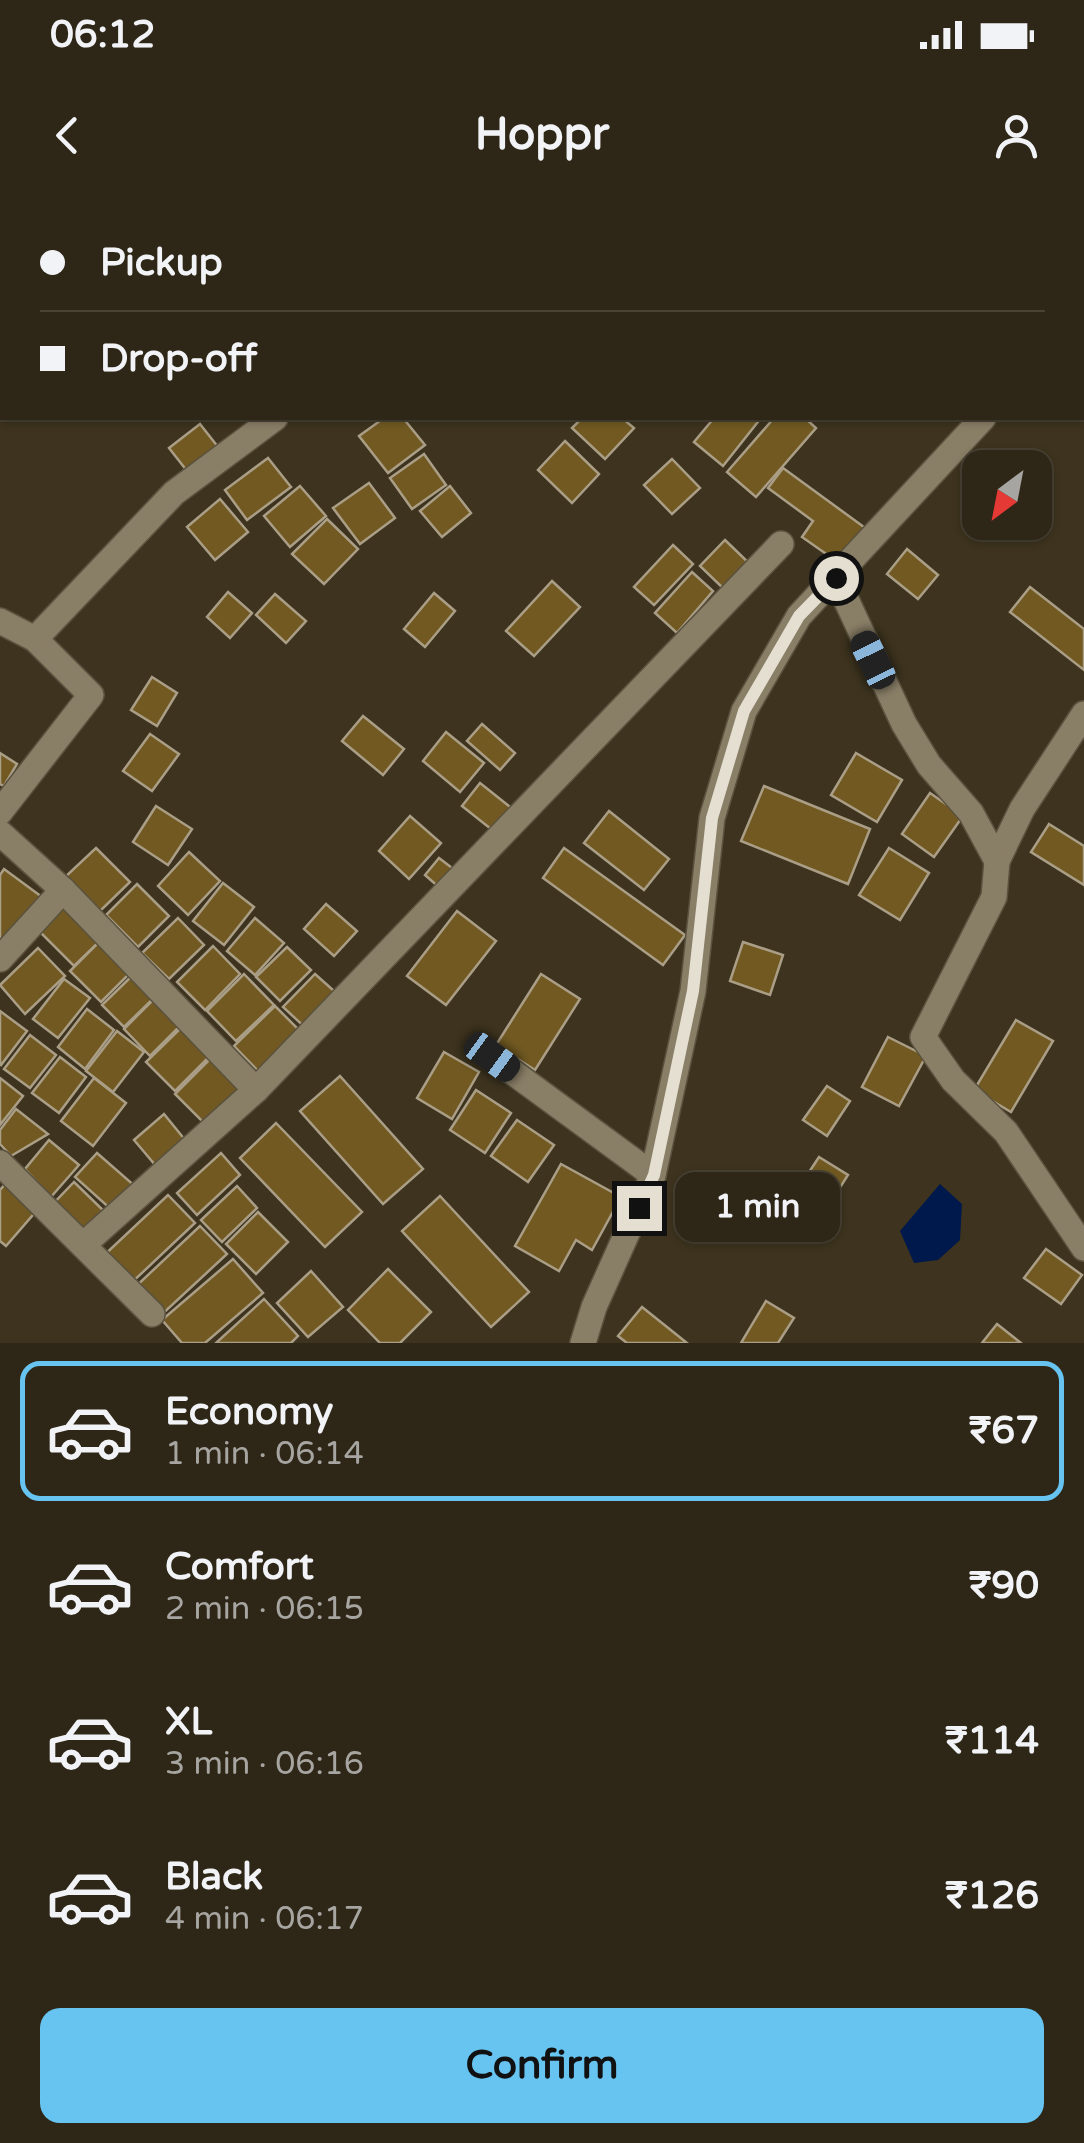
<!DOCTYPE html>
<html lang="en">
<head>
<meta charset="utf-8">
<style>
  :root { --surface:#2e2616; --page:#362e1f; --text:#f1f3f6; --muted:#a7a5a1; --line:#494335; --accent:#67c4f0 }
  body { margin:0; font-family:"Varela Round",sans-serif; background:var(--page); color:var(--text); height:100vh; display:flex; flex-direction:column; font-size:38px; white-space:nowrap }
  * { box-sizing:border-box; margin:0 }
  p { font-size:32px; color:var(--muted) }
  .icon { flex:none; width:55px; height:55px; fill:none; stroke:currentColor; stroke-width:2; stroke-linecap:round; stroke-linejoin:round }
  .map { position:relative; height:1143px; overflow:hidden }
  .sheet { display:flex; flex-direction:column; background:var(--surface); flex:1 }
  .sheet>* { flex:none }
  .banner { position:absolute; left:0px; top:0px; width:1085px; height:220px; box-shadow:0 2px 8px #0004,0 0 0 2px var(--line); display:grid; align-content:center; height:220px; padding:0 40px; background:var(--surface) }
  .needle { width:65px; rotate:212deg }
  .controls { position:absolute; left:962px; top:250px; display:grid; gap:20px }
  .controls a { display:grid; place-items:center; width:90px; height:90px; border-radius:20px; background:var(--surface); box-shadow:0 2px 8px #0004,0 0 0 2px var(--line); font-size:50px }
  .end { position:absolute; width:45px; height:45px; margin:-22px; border:12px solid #e5dfd2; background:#111; box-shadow:0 0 0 5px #111 }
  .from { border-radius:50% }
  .bubble { position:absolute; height:70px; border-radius:20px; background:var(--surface); box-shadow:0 2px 8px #0004,0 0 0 2px var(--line); font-size:32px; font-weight:800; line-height:70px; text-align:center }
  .car { position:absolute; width:30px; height:60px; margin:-30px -15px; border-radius:12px; box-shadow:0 0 8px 2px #0007; background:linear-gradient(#222 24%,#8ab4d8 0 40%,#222 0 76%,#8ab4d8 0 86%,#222 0) }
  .banner b { display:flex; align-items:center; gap:35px; height:95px; font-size:38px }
  .banner b+b { border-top:2px solid var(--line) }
  .banner i { width:25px; height:25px; background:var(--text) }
  ul { padding:18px 0 0; list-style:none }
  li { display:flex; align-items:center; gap:30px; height:140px; margin:0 20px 15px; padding:0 20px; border:5px solid transparent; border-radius:20px }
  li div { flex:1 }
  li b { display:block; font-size:38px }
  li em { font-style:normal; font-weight:800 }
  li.active { border-color:var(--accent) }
  li>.icon { width:90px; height:90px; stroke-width:1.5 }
  .cta { display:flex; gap:20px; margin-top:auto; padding:20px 40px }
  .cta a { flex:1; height:115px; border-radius:20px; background:var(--accent); color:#111; font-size:40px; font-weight:800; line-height:115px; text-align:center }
  .status { display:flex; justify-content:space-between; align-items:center; height:70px; padding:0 50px; background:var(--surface); direction:ltr }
  .status svg { height:28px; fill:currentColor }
  header { display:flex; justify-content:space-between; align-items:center; height:130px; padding:0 40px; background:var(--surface); font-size:45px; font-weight:800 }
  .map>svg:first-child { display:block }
  .water { fill:#00194c }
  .building { fill:#715921; stroke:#aa9e86; stroke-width:2.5 }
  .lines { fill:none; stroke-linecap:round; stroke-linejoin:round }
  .minor-casing { stroke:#5a523f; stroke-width:28 }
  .tertiary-casing { stroke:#5a523f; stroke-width:28 }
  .secondary-casing { stroke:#5a523f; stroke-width:28 }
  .minor { stroke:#897e66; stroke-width:25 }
  .tertiary { stroke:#897e66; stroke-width:25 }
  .secondary { stroke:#a97f6d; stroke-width:25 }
  .route { stroke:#e5dfd2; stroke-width:12 }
</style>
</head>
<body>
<div class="status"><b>06:12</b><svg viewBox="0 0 49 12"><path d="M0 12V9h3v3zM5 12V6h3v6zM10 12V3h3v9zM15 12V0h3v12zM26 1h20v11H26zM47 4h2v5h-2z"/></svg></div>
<header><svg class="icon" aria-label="back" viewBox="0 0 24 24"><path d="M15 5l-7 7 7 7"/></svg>Hoppr<svg class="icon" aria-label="person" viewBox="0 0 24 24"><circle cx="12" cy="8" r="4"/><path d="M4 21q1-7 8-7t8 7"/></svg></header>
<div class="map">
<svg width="1084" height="1143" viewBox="0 0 1084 1143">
  <rect width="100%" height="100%" fill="#3d331e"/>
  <!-- water -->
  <path class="water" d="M940,984L962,1004L960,1040L938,1060L914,1063L900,1031Z"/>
  <!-- building -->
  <g class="building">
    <path d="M384,218H403L425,245L388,273L359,236Z"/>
    <path d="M582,218H622L634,228L605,259L572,228Z"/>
    <path d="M714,218H761L723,266L694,242Z"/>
    <path d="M774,218H805L816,228L756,297L727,272Z"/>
    <path d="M200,224L222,252L191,276L169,248Z"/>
    <path d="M565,241L599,274L572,303L538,270Z"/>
    <path d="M424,254L446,285L412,309L390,278Z"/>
    <path d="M268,258L291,287L247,320L225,290Z"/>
    <path d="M672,259L700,288L672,314L644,285Z"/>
    <path d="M783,268L868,330L842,365L802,337L813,321L768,288Z"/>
    <path d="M369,283L395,318L360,344L333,308Z"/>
    <path d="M300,286L326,316L290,347L264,316Z"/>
    <path d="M450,286L471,313L442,337L420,311Z"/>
    <path d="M220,299L248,332L215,360L187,327Z"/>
    <path d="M327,319L358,349L324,384L292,354Z"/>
    <path d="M725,340L752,366L727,392L700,366Z"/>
    <path d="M673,345L693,364L654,405L634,387Z"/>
    <path d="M907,349L938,375L918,399L887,374Z"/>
    <path d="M692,372L713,391L677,433L655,413Z"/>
    <path d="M552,381L580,407L534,456L506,431Z"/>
    <path d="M1030,387L1084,429V470L1010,412Z"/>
    <path d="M228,392L252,413L230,438L207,417Z"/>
    <path d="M434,393L455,411L425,447L404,429Z"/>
    <path d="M275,394L306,421L286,443L256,415Z"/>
    <path d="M152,477L177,493L157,526L131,510Z"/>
    <path d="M363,516L404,549L383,575L342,541Z"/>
    <path d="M482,524L515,553L500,570L467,541Z"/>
    <path d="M446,532L484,563L460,592L423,561Z"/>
    <path d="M150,534L179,554L152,591L123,571Z"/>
    <path d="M0,553L17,564L4,586L0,584Z"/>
    <path d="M856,553L902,580L877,622L831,595Z"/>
    <path d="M480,583L514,610L496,633L462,606Z"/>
    <path d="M764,586L870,629L848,684L741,641Z"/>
    <path d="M930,593L963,616L934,657L902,634Z"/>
    <path d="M156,606L192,629L168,665L133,642Z"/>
    <path d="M609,611L669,659L644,690L584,643Z"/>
    <path d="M410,616L441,643L409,679L379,651Z"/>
    <path d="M1049,624L1084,646V685L1031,652Z"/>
    <path d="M96,648L130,682L98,713L64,678Z"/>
    <path d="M564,648L685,735L663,765L543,678Z"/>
    <path d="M889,648L929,673L900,720L859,695Z"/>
    <path d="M189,652L220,681L188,715L158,686Z"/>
    <path d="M439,658L456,671L441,689L425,675Z"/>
    <path d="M4,669L42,697L7,743L0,738V675Z"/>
    <path d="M223,683L254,707L224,745L193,721Z"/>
    <path d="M137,684L169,716L138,747L106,715Z"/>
    <path d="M62,700L101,740L74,766L35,727Z"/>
    <path d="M326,704L357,731L334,756L304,729Z"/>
    <path d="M457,711L496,741L446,805L407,776Z"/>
    <path d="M178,718L204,745L169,779L142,753Z"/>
    <path d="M255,718L284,743L255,775L227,751Z"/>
    <path d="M103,738L134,769L101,802L70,771Z"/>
    <path d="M743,742L783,755L770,795L730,781Z"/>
    <path d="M213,746L240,774L205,810L177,782Z"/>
    <path d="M287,747L311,770L280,801L256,777Z"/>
    <path d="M38,748L65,776L25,814L0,785Z"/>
    <path d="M136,772L158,794L124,827L102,805Z"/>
    <path d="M244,774L274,805L236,841L207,811Z"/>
    <path d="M315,774L342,798L310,832L283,807Z"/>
    <path d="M541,774L580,799L535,870L496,845Z"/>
    <path d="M64,779L90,798L58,838L33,819Z"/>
    <path d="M159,794L185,821L150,856L124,829Z"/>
    <path d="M275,806L304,835L263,876L234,846Z"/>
    <path d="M87,809L114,830L85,869L58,847Z"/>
    <path d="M0,811L27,831L1,865L0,864Z"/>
    <path d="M1016,820L1053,841L1011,912L974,890Z"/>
    <path d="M186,823L215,851L175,891L146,862Z"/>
    <path d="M117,831L144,852L113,892L86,871Z"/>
    <path d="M30,835L56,855L30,888L4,869Z"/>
    <path d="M888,837L926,856L899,906L862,887Z"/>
    <path d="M444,852L479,872L452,919L417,898Z"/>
    <path d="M215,854L249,888L209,928L175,894Z"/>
    <path d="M60,857L86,877L59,913L32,893Z"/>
    <path d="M340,876L423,969L383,1004L300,911Z"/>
    <path d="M0,878L23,896L0,925Z"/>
    <path d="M94,878L126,903L93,946L61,921Z"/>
    <path d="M827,886L850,901L827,936L803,920Z"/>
    <path d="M476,890L511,913L485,953L450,930Z"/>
    <path d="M16,909L48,934L11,956L0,944V930Z"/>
    <path d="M164,914L186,941L156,966L134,940Z"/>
    <path d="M517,920L554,945L528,982L491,956Z"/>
    <path d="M276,923L362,1012L325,1047L240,958Z"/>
    <path d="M49,940L79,965L51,997L25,969Z"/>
    <path d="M97,953L136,987L114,1012L75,977Z"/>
    <path d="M221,953L240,975L197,1015L177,993Z"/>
    <path d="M819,957L848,975L827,1008L798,989Z"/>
    <path d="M561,964L621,997L592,1050L576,1040L559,1071L515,1046Z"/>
    <path d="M7,982L38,1009L6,1046L0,1041V990Z"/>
    <path d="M74,982L108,1015L85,1039L51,1006Z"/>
    <path d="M237,986L257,1008L222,1042L201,1020Z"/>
    <path d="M168,995L195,1023L127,1087L100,1059Z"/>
    <path d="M440,996L529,1092L491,1127L402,1031Z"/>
    <path d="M258,1012L288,1042L256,1074L226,1044Z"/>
    <path d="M200,1026L227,1054L158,1118L132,1090Z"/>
    <path d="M1046,1049L1082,1075L1061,1104L1024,1078Z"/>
    <path d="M233,1059L263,1093L205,1143H182L162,1120Z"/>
    <path d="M388,1069L431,1112L400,1143H380L348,1110Z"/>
    <path d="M311,1071L343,1107L308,1137L277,1103Z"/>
    <path d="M264,1099L298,1136L291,1143H216Z"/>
    <path d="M766,1101L794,1118L778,1143H741Z"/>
    <path d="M642,1107L687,1143H627L618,1136Z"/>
    <path d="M997,1124L1021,1143H982Z"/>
  </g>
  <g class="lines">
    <!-- minor casing -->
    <g class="minor-casing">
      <g id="minor">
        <path d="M497,0V2"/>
        <path d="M836,378L904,524L929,565L971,613L997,661L1022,609L1084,514"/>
        <path d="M0,421L35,439L91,495L0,612"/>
        <path d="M35,439L174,293L275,218"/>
        <path d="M0,633L63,690L256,890"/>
        <path d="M997,661L994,697L923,837L953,880L1006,932L1084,1048"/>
        <path d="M0,759L63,690"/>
        <path d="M492,857L653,975"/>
        <path d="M0,963L152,1114"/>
        <path d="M83,1045L256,890L781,344"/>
      </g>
    </g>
    <!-- tertiary casing -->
    <g class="tertiary-casing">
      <path id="tertiary" d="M583,1143L594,1107L653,975L693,791L712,618L744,511L799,416L983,218"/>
    </g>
    <!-- secondary casing -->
    <g class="secondary-casing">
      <g id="secondary">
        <path d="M996,0L997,2"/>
        <path d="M1082,83L1084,84"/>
      </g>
    </g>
    <!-- minor -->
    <use href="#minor" class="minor"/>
    <!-- tertiary -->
    <use href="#tertiary" class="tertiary"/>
    <!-- secondary -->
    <use href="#secondary" class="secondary"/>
  </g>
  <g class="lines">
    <!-- route -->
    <path class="route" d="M639,1008L654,975L693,791L712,618L744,511L799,416L836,378"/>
  </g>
</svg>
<div class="controls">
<a><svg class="needle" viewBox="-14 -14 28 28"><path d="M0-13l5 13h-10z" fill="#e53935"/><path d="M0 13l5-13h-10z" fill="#a7a5a1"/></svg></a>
</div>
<i class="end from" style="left:836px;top:378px"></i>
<i class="end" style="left:639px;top:1008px"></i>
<div class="bubble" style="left:675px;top:972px;width:165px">1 min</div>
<i class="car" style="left:873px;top:460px;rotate:334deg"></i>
<i class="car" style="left:492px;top:857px;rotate:126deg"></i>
<div class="banner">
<b><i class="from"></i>Pickup</b>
<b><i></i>Drop-off</b>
</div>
</div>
<section class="sheet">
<ul>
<li class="active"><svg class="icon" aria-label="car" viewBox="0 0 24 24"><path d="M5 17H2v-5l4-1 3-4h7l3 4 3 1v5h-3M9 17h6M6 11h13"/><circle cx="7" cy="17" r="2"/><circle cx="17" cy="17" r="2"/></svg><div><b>Economy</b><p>1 min · 06:14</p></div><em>₹67</em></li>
<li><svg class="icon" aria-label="car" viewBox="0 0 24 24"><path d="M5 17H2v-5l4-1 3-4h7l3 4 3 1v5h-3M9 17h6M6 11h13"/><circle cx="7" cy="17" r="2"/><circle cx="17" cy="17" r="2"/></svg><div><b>Comfort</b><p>2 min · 06:15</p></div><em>₹90</em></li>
<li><svg class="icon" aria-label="car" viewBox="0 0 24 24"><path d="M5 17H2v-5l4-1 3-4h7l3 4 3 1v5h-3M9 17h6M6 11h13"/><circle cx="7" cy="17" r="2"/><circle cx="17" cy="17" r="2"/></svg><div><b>XL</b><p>3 min · 06:16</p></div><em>₹114</em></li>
<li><svg class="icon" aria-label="car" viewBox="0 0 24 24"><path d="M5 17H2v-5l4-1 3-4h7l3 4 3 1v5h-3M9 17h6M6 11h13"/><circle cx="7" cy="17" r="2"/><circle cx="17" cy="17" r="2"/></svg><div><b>Black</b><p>4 min · 06:17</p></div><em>₹126</em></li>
</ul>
<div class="cta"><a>Confirm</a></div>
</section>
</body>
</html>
